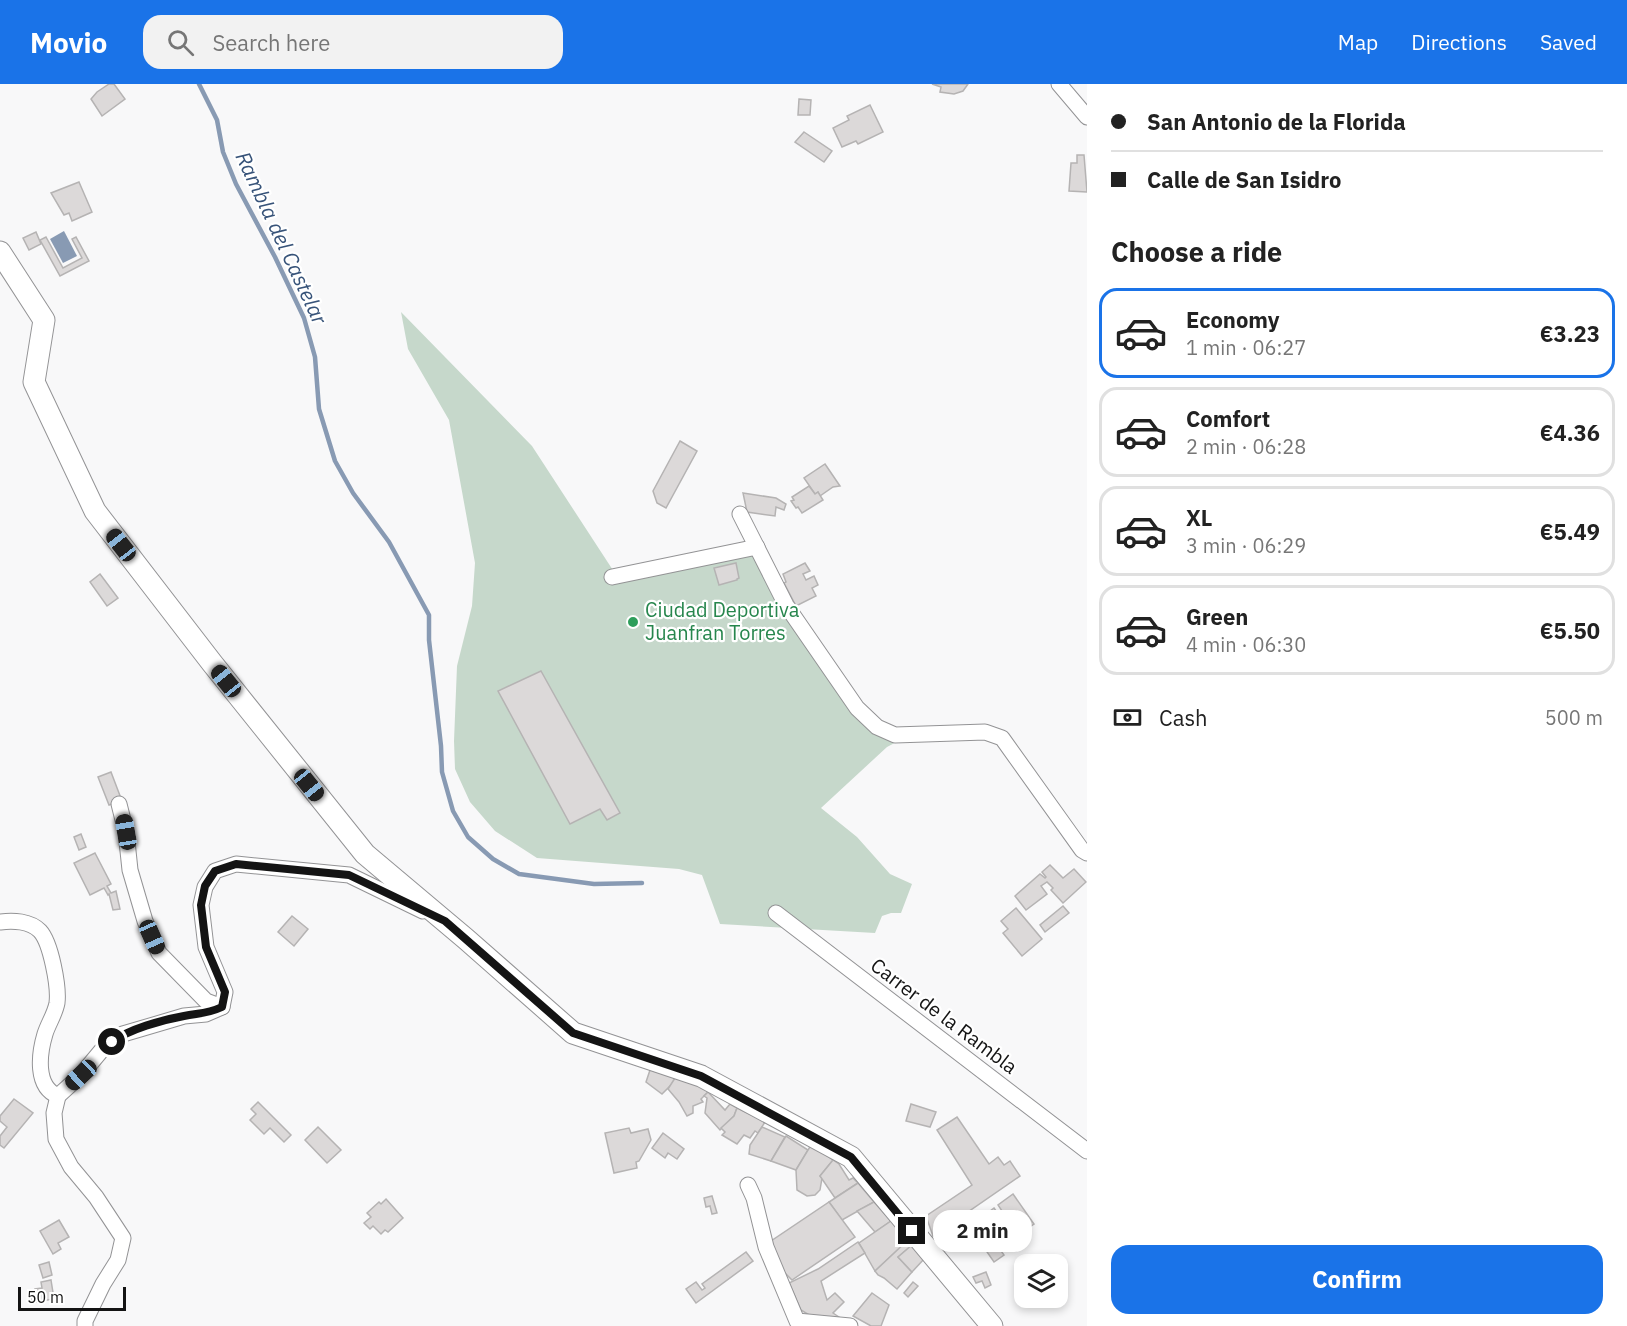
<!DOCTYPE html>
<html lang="en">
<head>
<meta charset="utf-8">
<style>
  :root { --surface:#fff; --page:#f2f2f2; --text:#222; --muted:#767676; --line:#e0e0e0; --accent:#1a73e8 }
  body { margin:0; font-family:"IBM Plex Sans",sans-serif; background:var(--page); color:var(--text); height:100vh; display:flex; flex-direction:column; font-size:22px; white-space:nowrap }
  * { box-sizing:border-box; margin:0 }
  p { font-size:20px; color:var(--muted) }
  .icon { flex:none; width:33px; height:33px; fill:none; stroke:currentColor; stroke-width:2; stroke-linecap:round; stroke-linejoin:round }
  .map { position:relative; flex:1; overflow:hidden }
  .side { display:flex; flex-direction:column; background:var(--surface); width:540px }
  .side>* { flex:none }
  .top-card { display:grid; align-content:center; height:132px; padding:0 24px; background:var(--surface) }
  .buttons { position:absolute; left:1014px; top:1170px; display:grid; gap:12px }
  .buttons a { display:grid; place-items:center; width:54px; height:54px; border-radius:12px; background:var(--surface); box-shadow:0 3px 9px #0003; font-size:30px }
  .scale { position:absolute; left:18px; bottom:15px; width:108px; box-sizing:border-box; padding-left:6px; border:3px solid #141414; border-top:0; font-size:16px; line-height:21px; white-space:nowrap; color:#141414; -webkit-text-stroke:4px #fff; paint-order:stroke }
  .end { position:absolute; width:27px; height:27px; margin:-14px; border:8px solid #141414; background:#fff; box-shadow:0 0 0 3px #fff }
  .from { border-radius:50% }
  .bubble { position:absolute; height:42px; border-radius:18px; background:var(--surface); box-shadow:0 3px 9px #0003; font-size:20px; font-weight:700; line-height:42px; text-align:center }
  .car { position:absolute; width:18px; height:36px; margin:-18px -9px; border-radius:8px; box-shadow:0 0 4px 2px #0007; background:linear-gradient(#222 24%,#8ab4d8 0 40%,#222 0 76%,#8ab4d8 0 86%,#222 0) }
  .top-card b { display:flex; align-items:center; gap:21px; height:57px; font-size:22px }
  .top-card b+b { border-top:2px solid var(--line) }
  .top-card i { width:15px; height:15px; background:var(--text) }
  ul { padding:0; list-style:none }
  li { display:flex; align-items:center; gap:18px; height:90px; margin:0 12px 9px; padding:0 12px; border:3px solid var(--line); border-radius:18px }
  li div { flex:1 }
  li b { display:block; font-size:22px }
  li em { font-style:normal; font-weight:700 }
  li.current { border-color:var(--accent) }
  li>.icon { width:54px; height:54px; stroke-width:1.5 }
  h2 { padding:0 24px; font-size:27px; line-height:72px }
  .pay { display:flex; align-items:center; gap:15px; height:66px; padding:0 24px; font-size:22px }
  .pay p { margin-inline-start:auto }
  .action { display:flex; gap:12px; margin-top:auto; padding:12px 24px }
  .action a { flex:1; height:69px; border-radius:18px; background:var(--accent); color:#fff; font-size:24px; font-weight:700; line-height:69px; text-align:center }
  header { display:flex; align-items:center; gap:36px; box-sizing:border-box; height:84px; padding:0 30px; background:var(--accent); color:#fff }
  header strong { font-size:28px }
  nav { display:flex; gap:33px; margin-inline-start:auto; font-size:21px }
  .search { width:420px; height:54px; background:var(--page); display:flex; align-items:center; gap:15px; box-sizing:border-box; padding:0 21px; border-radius:18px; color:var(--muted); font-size:22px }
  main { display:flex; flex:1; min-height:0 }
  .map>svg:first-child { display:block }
  .green { fill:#c6d8cb }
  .water { fill:#889ab3 }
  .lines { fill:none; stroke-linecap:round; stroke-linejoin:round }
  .stream { stroke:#889ab3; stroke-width:4.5 }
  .building { fill:#dcd9d9; stroke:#b5b3b3; stroke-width:1.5 }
  .street-casing { stroke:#939395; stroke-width:17 }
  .secondary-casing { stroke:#939395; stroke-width:23 }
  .street { stroke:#fff; stroke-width:15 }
  .secondary { stroke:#fff; stroke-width:21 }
  .route { stroke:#141414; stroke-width:8 }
  .leisure-dot { fill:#2e9e5b; stroke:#fff; stroke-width:2 }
  .labels { text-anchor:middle; stroke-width:4.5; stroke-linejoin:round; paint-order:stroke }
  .leisure-label { font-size:20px; fill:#27864d; stroke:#fff; text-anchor:start }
  .street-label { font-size:20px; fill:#141414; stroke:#fff }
  .water-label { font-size:21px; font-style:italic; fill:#375379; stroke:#fff }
</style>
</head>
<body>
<header>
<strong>Movio</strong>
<div class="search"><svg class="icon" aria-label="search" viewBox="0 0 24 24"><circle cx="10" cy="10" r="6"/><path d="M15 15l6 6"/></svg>Search here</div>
<nav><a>Map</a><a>Directions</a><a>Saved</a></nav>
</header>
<main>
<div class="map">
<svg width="1087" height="1242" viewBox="0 0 1087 1242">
  <rect width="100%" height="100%" fill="#f8f8f9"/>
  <!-- green -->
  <path class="green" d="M401,228L532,362L620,497L737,467L755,472L774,514L779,516L866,637L904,654L887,663L821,724L857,753L890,790L912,800L901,829H891L882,832L875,849L720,840L702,791L679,785L537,774L495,747L470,718L455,685L454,657L457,582L472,522L475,479L449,336L408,265Z"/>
  <!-- water -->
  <path class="water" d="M64,147L77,172L63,179L50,155Z"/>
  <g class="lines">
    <!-- stream -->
    <path class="stream" d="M199,0L217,36L223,68L236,100L275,173L304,234L315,273L319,325L335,377L353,409L389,458L429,531V556L441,662L442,688L453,727L468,753L493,775L519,790L594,800L642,799"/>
  </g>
  <!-- building -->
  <g class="building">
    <path d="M109,0H114L125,15L102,32L91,15L97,8Z"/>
    <path d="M932,0H968L963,7L954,10L940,8L941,3Z"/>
    <path d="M799,15L811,16L810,31H798Z"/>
    <path d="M870,21L883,48L858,60L856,57L842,63L833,44L849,36L847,32Z"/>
    <path d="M804,48L832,67L824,78L795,58Z"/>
    <path d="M1077,71H1084L1087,108L1069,107L1071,79H1077Z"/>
    <path d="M79,98L92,128L72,137L69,129L64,131L51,109Z"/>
    <path d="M36,148L41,160L29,166L23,154Z"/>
    <path d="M46,153L63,184L82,174L72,155L76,153L89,177L60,192L40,156Z"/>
    <path d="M680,357L697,367L666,424L657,419L653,407Z"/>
    <path d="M825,380L840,402L833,403L820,412L818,408L815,410L804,394Z"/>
    <path d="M809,402L815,410L818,408L823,416L802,429L798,423L796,424L791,417L794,416L792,413Z"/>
    <path d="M743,409L776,414L786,420L784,426L776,423L775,432L747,428Z"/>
    <path d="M736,479L739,494L737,495V496L719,501L714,484Z"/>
    <path d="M805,479L810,487L803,490L806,496L814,492L818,501L812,504L816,512L796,522L784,499L786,498L783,490Z"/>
    <path d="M100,490L118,514L107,522L90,498Z"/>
    <path d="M541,587L620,729L607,736L600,725L570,740L498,607Z"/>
    <path d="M111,688L122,717L109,721L98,693Z"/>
    <path d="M81,750L86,763L79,766L74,753Z"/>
    <path d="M95,769L111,800L107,802L111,809L116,807L120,825L113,826L109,810L108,811L104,804L90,811L74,779Z"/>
    <path d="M1050,781L1063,794L1074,785L1086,798L1063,819L1051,806L1053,804L1047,798L1041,802L1047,810L1026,826L1015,812L1040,790L1045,794L1046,793L1042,788Z"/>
    <path d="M1063,822L1069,829L1045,848L1040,841Z"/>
    <path d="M1016,824L1042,855L1022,872L1003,849L1008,845L1001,837Z"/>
    <path d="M292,832L308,845L294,862L278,848Z"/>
    <path d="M651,983L675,994L673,999L662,1010L646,998Z"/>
    <path d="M675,994L704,1003L708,1008L701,1015L703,1018L693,1022V1029L687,1032L679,1018L668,1005Z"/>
    <path d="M708,1008L725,1026L730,1020L737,1024L734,1032L720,1046L705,1029L707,1014L704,1012Z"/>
    <path d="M14,1015L33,1029L4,1064L0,1061V1052L7,1043L0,1037V1032Z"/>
    <path d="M258,1018L291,1051L284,1058L270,1044L264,1050L250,1036L256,1030L251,1025Z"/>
    <path d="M911,1020L936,1028L930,1043L906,1037Z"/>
    <path d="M737,1024L765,1038L758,1049L755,1047L750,1054L744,1051L737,1060L722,1051L725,1048L721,1044L734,1032Z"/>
    <path d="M957,1033L989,1080L998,1073L1004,1081L1010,1077L1020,1092L955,1137L962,1147L956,1150L950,1141L933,1152L926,1132L972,1101L937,1046Z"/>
    <path d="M318,1043L341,1066L327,1079L305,1056Z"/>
    <path d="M762,1043L785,1053L771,1077L749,1070L750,1061Z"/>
    <path d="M629,1044L631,1049L648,1045L651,1056L639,1077L636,1078L637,1084L614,1089L605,1049Z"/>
    <path d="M663,1049L684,1065L677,1075L668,1069L665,1074L652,1064Z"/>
    <path d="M786,1052L808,1066L796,1086L771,1077Z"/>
    <path d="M811,1061L833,1076L820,1092L822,1094L820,1106L815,1111L807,1112L797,1106L796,1086Z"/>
    <path d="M833,1076L839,1080L849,1096L853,1094L858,1099L835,1114L820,1092Z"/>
    <path d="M858,1099L874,1118L842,1136L829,1118Z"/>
    <path d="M1013,1110L1034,1140L1018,1151L998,1121Z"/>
    <path d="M712,1112L717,1129L712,1130L710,1122L706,1123L704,1114Z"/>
    <path d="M386,1115L403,1134L388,1148L385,1146L381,1150L373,1142L370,1145L364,1139L371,1133L367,1129L379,1118L381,1120Z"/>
    <path d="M829,1118L855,1153L792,1196L784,1188L771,1157Z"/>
    <path d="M874,1118L891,1137L875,1148L857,1127Z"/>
    <path d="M994,1124L1014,1153L999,1163L983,1142L993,1135L991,1131L987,1134L985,1131Z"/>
    <path d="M59,1136L69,1153L58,1159L61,1165L53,1170L40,1147Z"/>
    <path d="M891,1137L908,1156L875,1187L859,1159Z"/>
    <path d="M976,1137L981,1145L984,1143L1004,1171L994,1178L969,1142Z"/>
    <path d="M908,1156L912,1161L898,1173L912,1188L897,1205L884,1194L878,1191L875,1187Z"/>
    <path d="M858,1158L865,1169L821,1197L827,1216L835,1209L844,1218L833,1229L845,1237L809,1231L801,1226L789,1199L818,1185Z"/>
    <path d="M912,1161L924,1175L912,1188L898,1173Z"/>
    <path d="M746,1168L753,1177L696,1219L686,1205L696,1198L702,1206L705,1204L702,1200Z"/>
    <path d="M49,1178L52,1191L43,1194L39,1181Z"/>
    <path d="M1025,1178L1027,1180H1024V1190L1020,1193L1015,1184Z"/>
    <path d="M986,1188L991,1201L985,1204L982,1197L976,1199L973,1193Z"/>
    <path d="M51,1196L54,1215L30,1219L33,1212L36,1211L35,1205L42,1204L41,1198Z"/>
    <path d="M913,1198L918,1202L908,1213L904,1209Z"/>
    <path d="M872,1209L889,1221L881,1242H871L853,1232Z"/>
  </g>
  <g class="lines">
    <!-- street casing -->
    <g class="street-casing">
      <g id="street">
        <path d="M1059,0L1087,33"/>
        <path d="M740,430L786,521L857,624L877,643L895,651L985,648L1002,654L1082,766L1087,769"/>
        <path d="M612,493L757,463"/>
        <path d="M119,720L126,748L130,786L145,837L159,869L206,917L222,923"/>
        <path d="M776,829L1087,1067"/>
        <path d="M0,838C13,836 30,837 40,847C51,859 59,903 57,919C55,930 48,940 45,950C39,970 35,1003 58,1012L81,991L101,967L123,950L184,932L206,930L222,923L225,908L206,863L201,821L205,803L215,787L236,780L349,791L423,827"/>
        <path d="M58,1012L54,1029L56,1055L71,1083L96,1113L123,1154L118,1176L103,1200L85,1237V1242"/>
        <path d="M748,1101L754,1114L766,1163L797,1237L850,1242"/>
      </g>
    </g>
    <!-- secondary casing -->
    <g class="secondary-casing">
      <path id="secondary" d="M0,168L44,236L34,298L95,427L212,579L365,770L466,855L573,949L701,992L851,1073L992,1242"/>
    </g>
    <!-- street -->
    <use href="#street" class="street"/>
    <!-- secondary -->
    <use href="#secondary" class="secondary"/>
  </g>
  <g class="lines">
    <!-- route -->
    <path class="route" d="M112,958C129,945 162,936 184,932C199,929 207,930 222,923L225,908L206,863L201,821L205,802L215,787L236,780L349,791L445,837L573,949L701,992L851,1073L912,1147"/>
  </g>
  <!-- markers -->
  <circle class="leisure-dot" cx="633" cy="538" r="6"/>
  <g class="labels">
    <!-- leisure labels -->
    <g class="leisure-label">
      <text x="645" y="533">Ciudad Deportiva<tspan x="645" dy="23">Juanfran Torres</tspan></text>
    </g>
    <!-- street labels -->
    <g class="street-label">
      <text transform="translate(944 932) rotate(37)" y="7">Carrer de la Rambla</text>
    </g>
    <!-- water labels -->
    <g class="water-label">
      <text transform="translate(281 154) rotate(65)" y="7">Rambla del Castelar</text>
    </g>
  </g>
</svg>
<div class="buttons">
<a><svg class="icon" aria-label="layers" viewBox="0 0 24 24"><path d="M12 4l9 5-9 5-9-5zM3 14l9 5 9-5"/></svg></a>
</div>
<div class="scale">50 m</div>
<i class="end from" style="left:112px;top:958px"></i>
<i class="end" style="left:912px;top:1147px"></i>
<div class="bubble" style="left:933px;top:1126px;width:99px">2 min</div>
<i class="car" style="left:121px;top:461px;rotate:322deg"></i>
<i class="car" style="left:226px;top:597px;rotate:321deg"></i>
<i class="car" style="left:309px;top:701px;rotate:141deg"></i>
<i class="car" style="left:126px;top:748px;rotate:350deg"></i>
<i class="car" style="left:152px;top:853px;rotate:156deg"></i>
<i class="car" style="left:81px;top:991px;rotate:227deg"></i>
</div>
<section class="side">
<div class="top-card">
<b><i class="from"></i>San Antonio de la Florida</b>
<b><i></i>Calle de San Isidro</b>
</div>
<h2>Choose a ride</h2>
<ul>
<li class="current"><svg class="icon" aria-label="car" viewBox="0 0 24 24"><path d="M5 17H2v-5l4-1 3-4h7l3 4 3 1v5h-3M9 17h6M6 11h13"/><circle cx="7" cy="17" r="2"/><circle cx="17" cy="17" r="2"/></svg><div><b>Economy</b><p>1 min · 06:27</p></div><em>€3.23</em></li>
<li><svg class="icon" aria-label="car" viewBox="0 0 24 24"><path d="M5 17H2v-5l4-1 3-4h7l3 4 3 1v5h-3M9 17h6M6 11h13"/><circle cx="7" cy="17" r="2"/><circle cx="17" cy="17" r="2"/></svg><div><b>Comfort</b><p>2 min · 06:28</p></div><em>€4.36</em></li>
<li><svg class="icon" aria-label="car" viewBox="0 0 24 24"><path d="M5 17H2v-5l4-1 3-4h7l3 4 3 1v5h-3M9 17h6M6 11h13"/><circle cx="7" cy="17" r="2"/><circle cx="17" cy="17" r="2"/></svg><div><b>XL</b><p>3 min · 06:29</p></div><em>€5.49</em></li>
<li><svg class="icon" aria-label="car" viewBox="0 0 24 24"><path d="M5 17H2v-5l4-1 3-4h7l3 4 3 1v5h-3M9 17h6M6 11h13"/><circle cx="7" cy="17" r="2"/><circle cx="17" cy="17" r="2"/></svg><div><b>Green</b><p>4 min · 06:30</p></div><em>€5.50</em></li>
</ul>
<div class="pay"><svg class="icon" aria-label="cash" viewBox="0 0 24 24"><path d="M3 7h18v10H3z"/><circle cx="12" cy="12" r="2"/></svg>Cash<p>500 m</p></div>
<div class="action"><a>Confirm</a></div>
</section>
</main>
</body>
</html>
